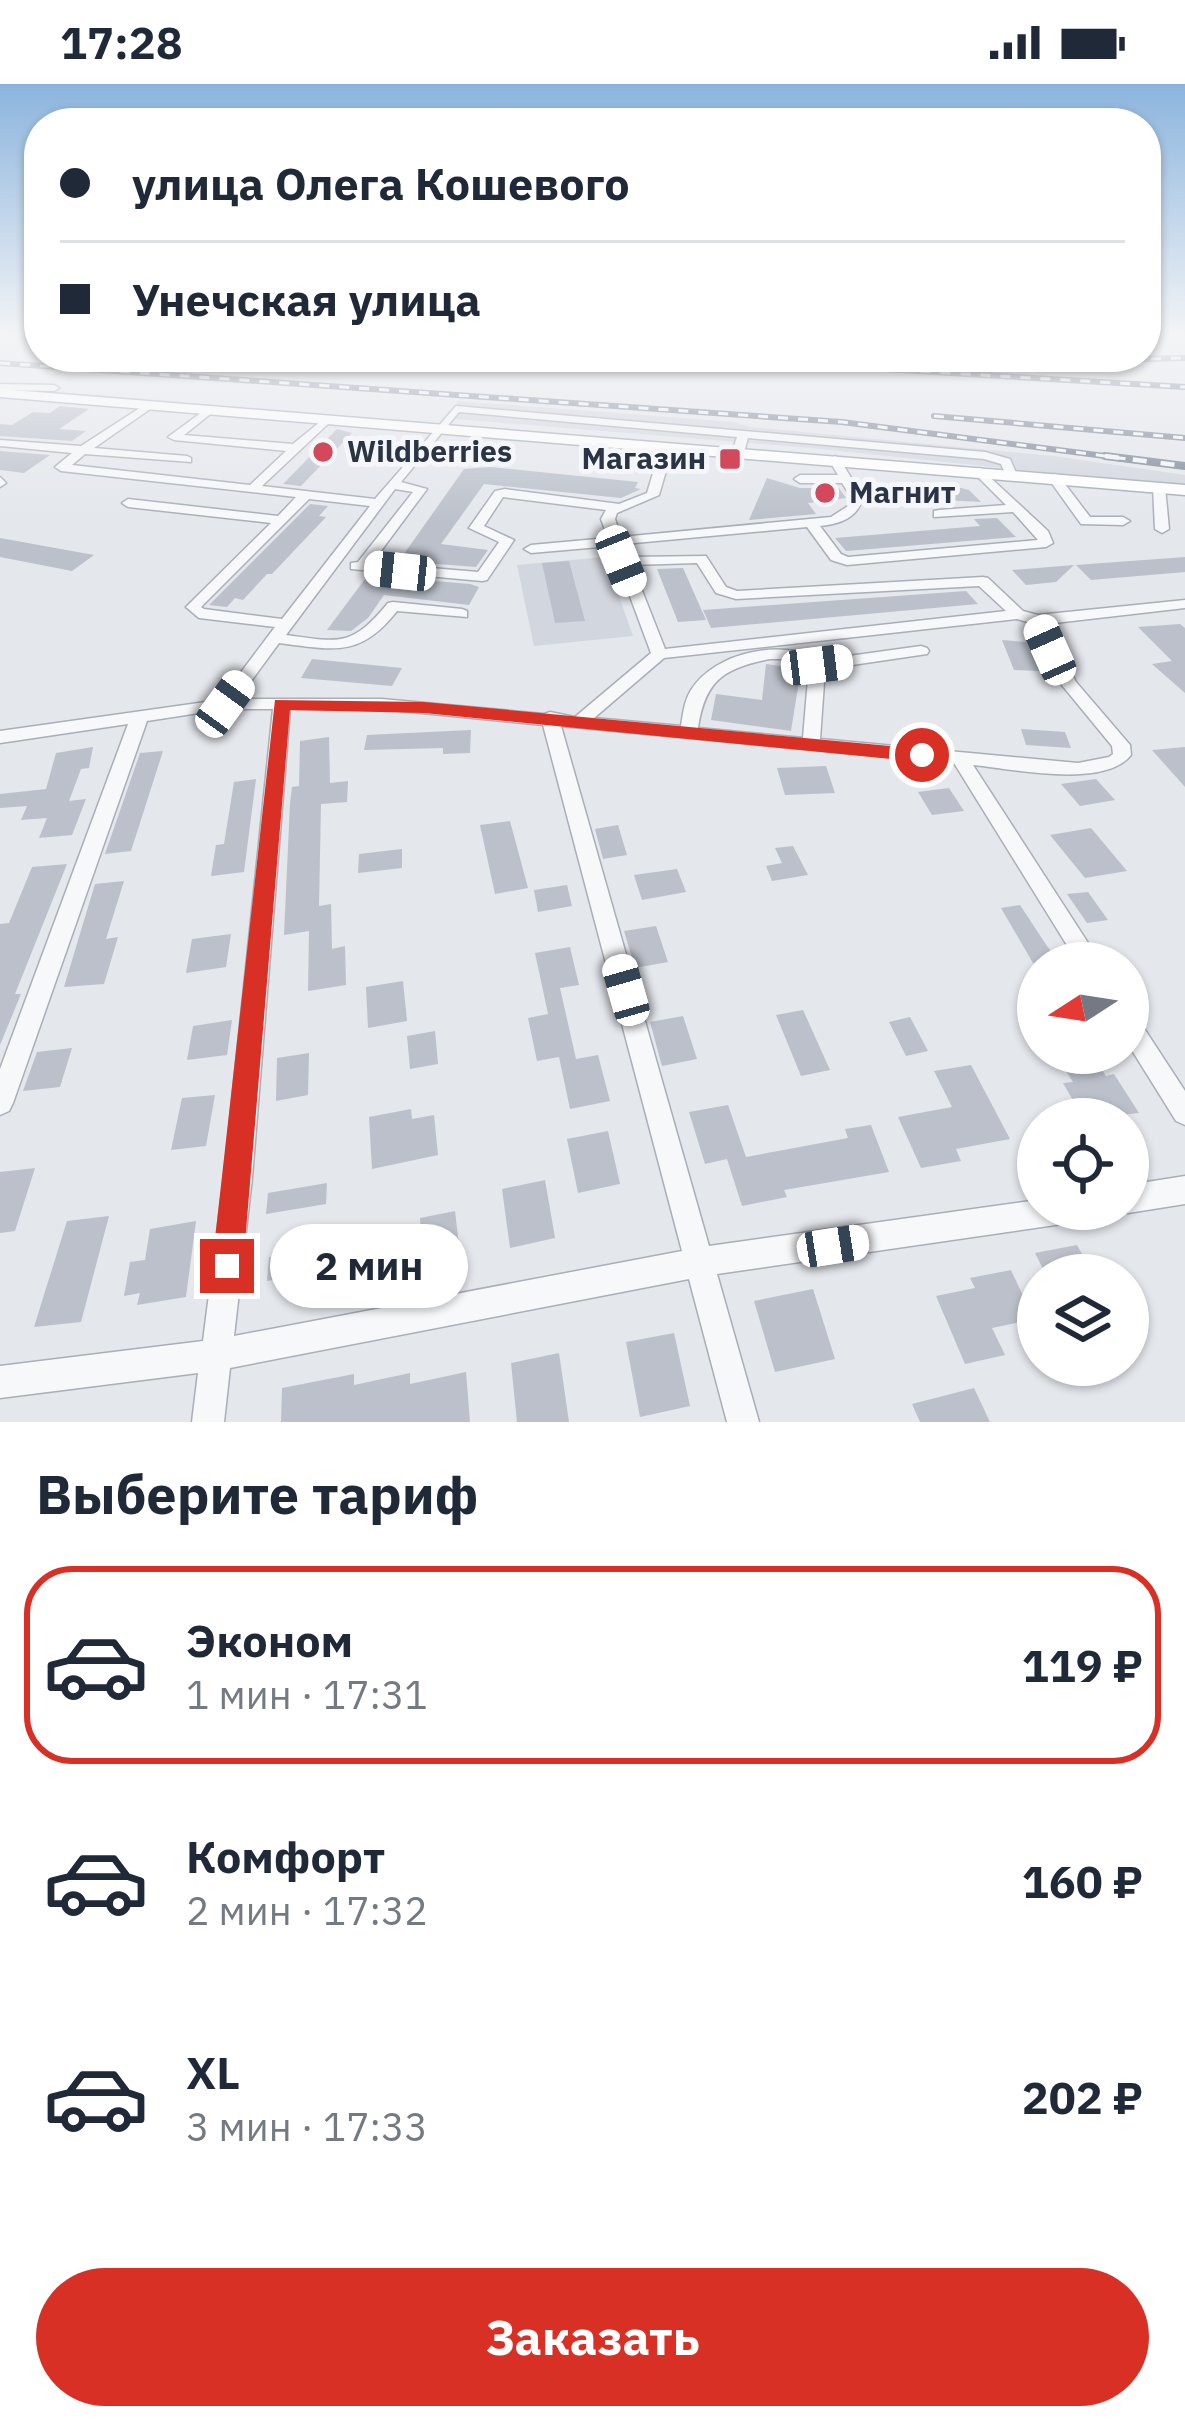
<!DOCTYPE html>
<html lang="ru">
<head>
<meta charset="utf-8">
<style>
  :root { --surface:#fff; --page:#f6f6f7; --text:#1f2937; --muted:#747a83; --line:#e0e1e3; --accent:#d93025 }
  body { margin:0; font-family:"IBM Plex Sans",sans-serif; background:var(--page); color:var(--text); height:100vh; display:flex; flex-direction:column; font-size:45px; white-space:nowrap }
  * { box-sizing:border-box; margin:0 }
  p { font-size:39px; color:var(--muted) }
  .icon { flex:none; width:66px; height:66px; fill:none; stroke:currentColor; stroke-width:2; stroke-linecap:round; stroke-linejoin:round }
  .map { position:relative; height:1338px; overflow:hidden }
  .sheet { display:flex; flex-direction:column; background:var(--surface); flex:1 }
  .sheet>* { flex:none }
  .banner { position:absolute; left:24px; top:24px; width:1137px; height:264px; border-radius:48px; box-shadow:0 3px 9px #0004; display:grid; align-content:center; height:264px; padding:0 36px; background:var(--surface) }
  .needle { width:78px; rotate:258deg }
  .tools { position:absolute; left:1017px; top:858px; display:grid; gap:24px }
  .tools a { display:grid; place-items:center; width:132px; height:132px; border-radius:50%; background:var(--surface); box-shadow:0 3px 9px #0004; font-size:60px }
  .end { position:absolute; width:54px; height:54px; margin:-27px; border:15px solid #d93025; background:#fff; box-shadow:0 0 0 6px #fff }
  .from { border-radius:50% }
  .bubble { position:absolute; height:84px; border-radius:42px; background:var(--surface); box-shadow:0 3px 9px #0004; font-size:39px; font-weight:700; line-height:84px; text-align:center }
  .car { position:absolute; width:36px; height:72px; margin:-36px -18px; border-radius:15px; box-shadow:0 0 9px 3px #0007; background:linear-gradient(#fff 24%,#345 0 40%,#fff 0 76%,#345 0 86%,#fff 0) }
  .banner b { display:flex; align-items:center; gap:42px; height:114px; font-size:45px }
  .banner b+b { border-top:3px solid var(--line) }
  .banner i { width:30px; height:30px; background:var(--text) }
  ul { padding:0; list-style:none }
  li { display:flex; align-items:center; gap:36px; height:198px; margin:0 24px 18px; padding:0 12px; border:6px solid transparent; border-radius:48px }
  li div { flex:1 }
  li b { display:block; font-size:45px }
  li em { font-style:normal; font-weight:700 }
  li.active { border-color:var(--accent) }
  li>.icon { width:108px; height:108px; stroke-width:1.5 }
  h2 { padding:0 36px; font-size:54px; line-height:144px }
  .action { display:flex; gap:24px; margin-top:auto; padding:24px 36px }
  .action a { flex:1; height:138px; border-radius:72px; background:var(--accent); color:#fff; font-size:48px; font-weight:700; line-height:138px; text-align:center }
  .status { display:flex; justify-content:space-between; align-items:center; height:84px; padding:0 60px; background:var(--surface); direction:ltr }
  .status svg { height:33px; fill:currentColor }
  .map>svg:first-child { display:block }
  .built { fill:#d2d6de }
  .building { fill:#bbc0ca }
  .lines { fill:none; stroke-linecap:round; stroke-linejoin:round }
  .minor-casing { stroke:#a9aeb7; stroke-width:3 }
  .major-casing { stroke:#a3abb8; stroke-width:3 }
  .minor { fill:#f7f8fa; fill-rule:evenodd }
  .major { fill:#fff; fill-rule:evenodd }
  .rail-far1-casing { stroke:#7d8696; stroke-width:6 }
  .rail-casing { stroke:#7d8696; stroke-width:8 }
  .rail-far1 { stroke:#f4f6f9; stroke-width:3; stroke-dasharray:10; stroke-linecap:butt }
  .rail { stroke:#f4f6f9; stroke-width:4.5; stroke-dasharray:14; stroke-linecap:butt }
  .route { fill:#d93025 }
  .poi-dot { fill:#d1495b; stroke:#f4f6f9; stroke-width:4.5 }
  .labels { text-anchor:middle; stroke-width:10; stroke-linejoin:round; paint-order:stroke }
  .far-poi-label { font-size:30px; font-weight:bold; fill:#2b3445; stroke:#f4f6f9; text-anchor:start }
</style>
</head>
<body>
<div class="status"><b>17:28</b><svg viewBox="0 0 49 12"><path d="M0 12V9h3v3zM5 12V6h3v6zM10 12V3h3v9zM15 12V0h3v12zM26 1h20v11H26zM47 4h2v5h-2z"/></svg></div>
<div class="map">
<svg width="1185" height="1338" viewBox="0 0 1185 1338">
  <rect width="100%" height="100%" fill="#e4e7ec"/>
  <!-- built -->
  <g class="built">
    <path d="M457,317L734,338L751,343L1053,372L1185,391V403L811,364L456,335Z"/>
    <path d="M605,473L633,552L534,562L517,481Z"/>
  </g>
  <!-- building -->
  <g class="building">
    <path d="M60,322L89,325L59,345L86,347L72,357L0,352V340L12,341L33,328L50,329Z"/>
    <path d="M337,345L352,349L301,402L283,400Z"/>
    <path d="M0,367L50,371L24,389L0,386Z"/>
    <path d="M490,383L638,398L635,404L641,405L621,414L484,400L441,460L488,466L476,483L399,477L464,385Z"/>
    <path d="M767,394L800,404H839L846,414L808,419L816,430L749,436Z"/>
    <path d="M938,398L969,406L981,418L927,415L915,402Z"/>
    <path d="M310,420L328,422L319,432L326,433L272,490H267L243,516L235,514L227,523L209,521Z"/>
    <path d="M997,434L1016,453L846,467L835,454L980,442L974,435Z"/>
    <path d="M0,454L94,471L72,487L0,473Z"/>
    <path d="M1185,473V488L1091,496L1076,481Z"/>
    <path d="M569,477L585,537L555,539L542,479Z"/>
    <path d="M1074,481L1056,498L1026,501L1012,486Z"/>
    <path d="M683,484L706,536L678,538L657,485Z"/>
    <path d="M387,493L470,500L479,503L469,521L384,511L368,534L351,547L327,546L365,495L384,497Z"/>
    <path d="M966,507L978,520L711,544L703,526Z"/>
    <path d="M1180,540L1185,544V609L1152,580L1172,577L1138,543Z"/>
    <path d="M1002,556L1026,558L1040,587L1014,586Z"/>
    <path d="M312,575L402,584L392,602L301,594Z"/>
    <path d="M766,580L801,585L791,647L711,636L716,610L762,616Z"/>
    <path d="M1021,645L1065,648L1071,664L1026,661Z"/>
    <path d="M471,646L470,669L443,670V664L364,666L367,651Z"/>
    <path d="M329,653L330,699L348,697L347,718L321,720L319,822L331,820L332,865L345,862L346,901L308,907L309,847L284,851L290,719L292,703L299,702L300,657Z"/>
    <path d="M93,663L89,684L81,685L69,717L86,715L72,751L39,754L47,734L21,736L27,722L0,724V710L46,705L56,669Z"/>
    <path d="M1185,663V703L1152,666Z"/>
    <path d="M163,667L131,767L105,770L140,669Z"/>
    <path d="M826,682L835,709L785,711L777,684Z"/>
    <path d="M256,695L244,788L211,792L216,761L224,760L234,698Z"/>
    <path d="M1096,695L1115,716L1080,722L1061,700Z"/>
    <path d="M949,704L964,727L932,731L918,708Z"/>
    <path d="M510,737L528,804L495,810L480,741Z"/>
    <path d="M618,741L627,771L603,775L595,745Z"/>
    <path d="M1091,744L1127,787L1085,794L1050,751Z"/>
    <path d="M793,762L808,791L772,797L766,782L782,779L775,764Z"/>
    <path d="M402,765V784L358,789L359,770Z"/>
    <path d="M67,780L15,910H21L0,961V840L9,839L32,783Z"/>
    <path d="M677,785L686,808L642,816L634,791Z"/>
    <path d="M124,797L106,855L118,853L104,900L64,903L95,800Z"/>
    <path d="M567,801L572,822L538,828L534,806Z"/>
    <path d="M1088,808L1108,836L1087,839L1067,810Z"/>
    <path d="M1020,821L1047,862L1060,879H1033L1001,824Z"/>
    <path d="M656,842L668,878L635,884L624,847Z"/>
    <path d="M231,850L226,883L186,889L192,855Z"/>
    <path d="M570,863L579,901L560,904L576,975L598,971L610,1017L570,1025L559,973L537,977L528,934L548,930L535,869Z"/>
    <path d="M403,897L407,937L368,944L366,903Z"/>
    <path d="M803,926L830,986L801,992L776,931Z"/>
    <path d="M683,932L697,975L662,982L650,938Z"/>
    <path d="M910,933L928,967L906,972L889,938Z"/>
    <path d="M232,936L227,971L187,976L193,942Z"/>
    <path d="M435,947L438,980L410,985L407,952Z"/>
    <path d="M72,964L60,1003L23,1007L37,968Z"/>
    <path d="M309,969L308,1011L276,1017L277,974Z"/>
    <path d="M1096,976L1106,992L1114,990L1139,1029L1084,1035L1063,999L1073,998L1063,982Z"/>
    <path d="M971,981L1010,1055L956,1065L961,1077L921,1084L898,1033L952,1023L934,987Z"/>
    <path d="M215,1011L206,1062L171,1066L182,1014Z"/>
    <path d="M728,1021L746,1073L848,1054L845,1045L871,1041L889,1088L784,1106L787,1113L742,1122L727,1075L705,1080L689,1028Z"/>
    <path d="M411,1025L412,1035L434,1031L438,1071L372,1085L369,1033Z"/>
    <path d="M608,1047L620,1100L578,1109L567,1055Z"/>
    <path d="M35,1084L15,1147L0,1149V1088Z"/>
    <path d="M545,1096L555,1154L510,1164L502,1105Z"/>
    <path d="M327,1099L326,1120L266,1130L268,1109Z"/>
    <path d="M455,1127L459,1161L422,1169L420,1134Z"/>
    <path d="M109,1132L81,1238L34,1243L67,1137Z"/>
    <path d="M196,1137L186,1213L137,1221L140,1209L124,1212L130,1178L145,1176L150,1145Z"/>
    <path d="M1077,1161L1094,1191H1046L1035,1169Z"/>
    <path d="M331,1163V1186L267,1197L269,1173Z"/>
    <path d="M1011,1186L1034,1235L992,1244L1005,1271L965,1280L936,1212L975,1204L970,1194Z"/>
    <path d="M813,1205L835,1275L775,1288L754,1217Z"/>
    <path d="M674,1249L690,1322L640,1333L626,1258Z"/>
    <path d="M559,1269L569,1338H517L511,1279Z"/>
    <path d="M466,1288L470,1338H281L282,1304L354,1290V1301L410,1289V1300Z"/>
    <path d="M974,1304L990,1338H920L912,1320Z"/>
  </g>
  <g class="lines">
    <!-- minor casing -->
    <g class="minor-casing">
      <g id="minor">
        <path d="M0,300L54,301L59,304L54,307L0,306Z"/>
        <path d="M149,318L153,319V323L94,364L187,372L191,374V378L85,370L72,381L250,401L286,367L174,356L168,353L209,323L214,326L213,328L184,351L293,360L326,333L331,336L330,338L262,402L375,415L456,322L985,368L1010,375L1017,391L1007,394L1001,380L984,375L748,354L744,368L738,371L732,368L737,353L459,328L401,398L427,405L372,479L478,488L499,458L469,444L495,407L505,405L619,420L647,409L661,363L667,360L673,363L659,411L617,429L615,435L621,453L831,433L848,422L851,413L842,399H800L794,395L800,391H838L829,376L835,372L839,374L863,413C858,434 840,440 820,442L841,470L848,473L1038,456L1013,428L934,433V427L939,426L1006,421L976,391V385L980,384L1048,447L1053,459L1046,463L847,481L831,476L807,443L624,460L629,473L706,472L726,503L737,507L983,493L988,494L1023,527L1038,531L1185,516V524L1046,540L1076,598L1130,661L1131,671C1104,705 1013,685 973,681L1101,879H1078L954,679L561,642L709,1162L1038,1116V1125H1083L1079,1135L1069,1139L717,1190L759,1338H727L689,1195L230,1284L224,1338H192L198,1289L0,1314V1282L203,1257L224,1094L273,625H225L147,637L13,1019L9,1027L0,1031V985L128,640L0,659V647L220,616L275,543L199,534L186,523L271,439L128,423L122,419L128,415L278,432L296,413L61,387L55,383L72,369L0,362V356L81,362ZM395,405L413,408L358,478L351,479V485L482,497L487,496L514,456L484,442L503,413L606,426L601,435L608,454L531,461L524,465L531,469L611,462L616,474L614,477L618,480L651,569L575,633L550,628L544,630L382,615H238L279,559C334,566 360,574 397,527L467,533V527L462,525L393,518L388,519C351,564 339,558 286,551ZM309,415L370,422L282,535L204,525L201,523ZM697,479L716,509L736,515L979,502L1006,527L665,565L632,481ZM1017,535L1031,539L1061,600L1112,662L1113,670L1109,673L1078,679L820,655L825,585L927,570L929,567L927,564L921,562L820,576C782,554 715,568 691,606C684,617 683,630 681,642L594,634L664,574ZM770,575H788L809,583L803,654L698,644C705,596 724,584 770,575ZM290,625H382L543,641L682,1167L234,1252L252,1094Z"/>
        <path d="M1054,390L1058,391L1090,433H1123L1130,437L1123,441L1081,440L1048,394Z"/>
        <path d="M0,393L6,399L0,403Z"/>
        <path d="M1159,399L1165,403L1169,445L1162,449L1155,445L1153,403Z"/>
        <path d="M1128,929L1136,932L1185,1007V1041L1176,1037L1128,960Z"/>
        <path d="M1185,1092V1120L1128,1129L1119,1125H1128V1101Z"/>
      </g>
    </g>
    <!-- major casing -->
    <g class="major-casing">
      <path id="major" d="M0,305L1185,401V411L0,313Z"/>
    </g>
    <!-- minor -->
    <use href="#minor" class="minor"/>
    <!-- major -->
    <use href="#major" class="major"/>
    <!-- rail-far1 casing -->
    <g class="rail-far1-casing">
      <g id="rail-far1">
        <path d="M681,273L1185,303"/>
        <path d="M1011,278L1185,274"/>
        <path d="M0,279L842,338L1128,375"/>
        <path d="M934,332L1185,354"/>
      </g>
    </g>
    <!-- rail casing -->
    <g class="rail-casing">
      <path id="rail" d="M1105,372L1185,382"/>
    </g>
    <!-- rail-far1 -->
    <use href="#rail-far1" class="rail-far1"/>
    <!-- rail -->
    <use href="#rail" class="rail"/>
  </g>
  <!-- sky -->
  <linearGradient id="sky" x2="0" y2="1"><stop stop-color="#8bb4dd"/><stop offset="0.57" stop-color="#f3f4f6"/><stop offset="1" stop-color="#f3f4f6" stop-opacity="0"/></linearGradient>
  <rect width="1185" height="438" fill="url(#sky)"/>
  <!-- route -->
  <path class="route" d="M275,616L424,618L922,665L932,671L922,678L424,629L290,626L243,1182L238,1193L227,1198L216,1193L212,1182Z"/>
  <!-- markers -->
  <g class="poi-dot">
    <circle cx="323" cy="368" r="12"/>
    <rect x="718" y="363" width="24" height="24" rx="6"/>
    <circle cx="825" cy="409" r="12"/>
  </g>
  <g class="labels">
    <!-- far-poi labels -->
    <g class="far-poi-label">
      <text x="347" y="378">Wildberries</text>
      <text x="706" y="385" text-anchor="end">Магазин</text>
      <text x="849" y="419">Магнит</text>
    </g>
  </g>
</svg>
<div class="tools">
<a><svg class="needle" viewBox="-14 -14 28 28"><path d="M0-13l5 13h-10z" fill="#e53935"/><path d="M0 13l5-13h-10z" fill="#747a83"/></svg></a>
<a><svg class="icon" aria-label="locate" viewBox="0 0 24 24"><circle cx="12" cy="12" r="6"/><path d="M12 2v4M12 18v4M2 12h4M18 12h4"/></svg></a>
<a><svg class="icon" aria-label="layers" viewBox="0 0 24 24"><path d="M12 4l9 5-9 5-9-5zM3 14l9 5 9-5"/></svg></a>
</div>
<i class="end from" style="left:922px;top:671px"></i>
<i class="end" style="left:227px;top:1182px"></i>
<div class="bubble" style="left:270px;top:1140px;width:198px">2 мин</div>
<i class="car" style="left:621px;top:477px;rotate:158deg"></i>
<i class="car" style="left:400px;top:487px;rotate:276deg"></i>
<i class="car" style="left:1050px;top:566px;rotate:336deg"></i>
<i class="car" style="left:817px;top:581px;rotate:83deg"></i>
<i class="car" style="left:225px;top:620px;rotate:36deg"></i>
<i class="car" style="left:626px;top:906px;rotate:344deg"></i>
<i class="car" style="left:833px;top:1162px;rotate:81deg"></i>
<div class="banner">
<b><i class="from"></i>улица Олега Кошевого</b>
<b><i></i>Унечская улица</b>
</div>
</div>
<section class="sheet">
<h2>Выберите тариф</h2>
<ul>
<li class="active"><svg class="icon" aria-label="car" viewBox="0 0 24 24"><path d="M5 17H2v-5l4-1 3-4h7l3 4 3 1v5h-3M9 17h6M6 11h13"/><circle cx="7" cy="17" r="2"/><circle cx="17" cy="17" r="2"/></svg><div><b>Эконом</b><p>1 мин · 17:31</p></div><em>119 ₽</em></li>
<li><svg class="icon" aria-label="car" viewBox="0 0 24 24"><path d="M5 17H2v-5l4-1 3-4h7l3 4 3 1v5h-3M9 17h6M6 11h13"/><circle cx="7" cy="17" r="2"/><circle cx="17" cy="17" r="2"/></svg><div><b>Комфорт</b><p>2 мин · 17:32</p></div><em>160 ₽</em></li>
<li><svg class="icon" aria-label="car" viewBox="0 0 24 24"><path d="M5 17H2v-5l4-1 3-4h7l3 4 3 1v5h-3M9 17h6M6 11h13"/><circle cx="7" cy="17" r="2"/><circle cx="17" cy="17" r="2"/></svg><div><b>XL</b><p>3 мин · 17:33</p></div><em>202 ₽</em></li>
</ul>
<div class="action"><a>Заказать</a></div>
</section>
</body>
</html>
